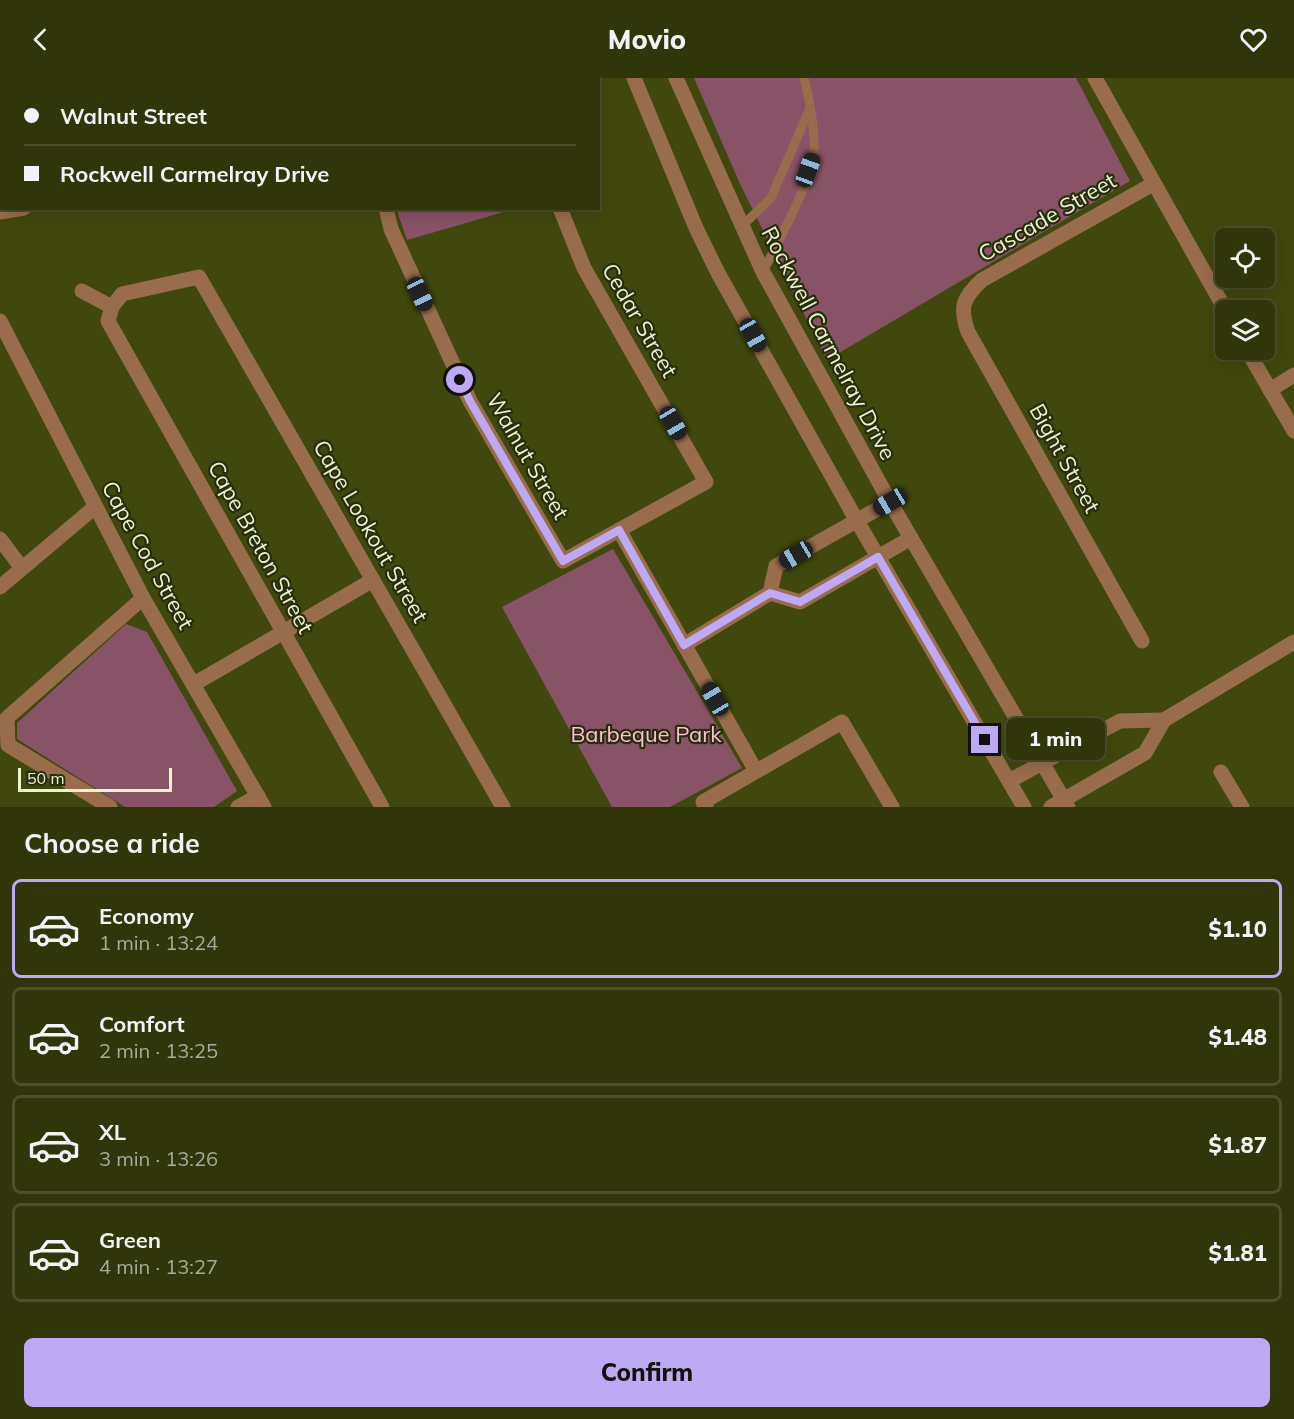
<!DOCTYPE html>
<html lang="en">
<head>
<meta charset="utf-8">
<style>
  :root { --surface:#31360a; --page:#393e13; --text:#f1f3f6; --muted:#a8ab9c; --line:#4c502b; --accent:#bea9f4 }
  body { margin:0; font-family:Mulish,sans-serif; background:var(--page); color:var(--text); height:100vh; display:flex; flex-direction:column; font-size:22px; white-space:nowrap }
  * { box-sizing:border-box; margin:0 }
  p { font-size:20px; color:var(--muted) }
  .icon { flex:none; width:33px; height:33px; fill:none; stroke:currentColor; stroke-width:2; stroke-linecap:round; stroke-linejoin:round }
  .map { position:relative; height:729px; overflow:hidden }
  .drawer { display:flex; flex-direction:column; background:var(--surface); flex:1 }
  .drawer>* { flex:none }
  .top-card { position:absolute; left:0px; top:0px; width:600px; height:132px; box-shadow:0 3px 15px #0003,0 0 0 2px var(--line); display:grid; align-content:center; height:132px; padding:0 24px; background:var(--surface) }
  .controls { position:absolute; left:1215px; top:150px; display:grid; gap:12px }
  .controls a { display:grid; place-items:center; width:60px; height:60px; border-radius:9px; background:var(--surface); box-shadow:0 3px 15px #0003,0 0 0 2px var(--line); font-size:30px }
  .scale { position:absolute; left:18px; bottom:15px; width:154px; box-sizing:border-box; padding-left:6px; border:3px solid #ecf4ce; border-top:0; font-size:16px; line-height:21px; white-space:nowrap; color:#ecf4ce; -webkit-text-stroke:4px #282d0d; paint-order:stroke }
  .end { position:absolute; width:27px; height:27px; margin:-14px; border:8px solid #bea9f4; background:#111; box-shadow:0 0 0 3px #111 }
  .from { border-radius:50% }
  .bubble { position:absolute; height:42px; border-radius:9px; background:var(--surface); box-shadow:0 3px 15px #0003,0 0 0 2px var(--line); font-size:20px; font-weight:800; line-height:42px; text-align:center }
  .car { position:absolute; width:18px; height:36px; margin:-18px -9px; border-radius:8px; box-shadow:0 0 4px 2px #0007; background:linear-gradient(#222 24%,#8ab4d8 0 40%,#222 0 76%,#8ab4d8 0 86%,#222 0) }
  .top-card b { display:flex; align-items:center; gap:21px; height:57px; font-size:22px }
  .top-card b+b { border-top:2px solid var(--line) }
  .top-card i { width:15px; height:15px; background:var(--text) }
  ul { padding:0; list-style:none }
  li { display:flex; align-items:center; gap:18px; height:99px; margin:0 12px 9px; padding:0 12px; border:3px solid var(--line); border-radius:9px }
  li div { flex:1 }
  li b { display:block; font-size:22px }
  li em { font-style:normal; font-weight:800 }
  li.current { border-color:var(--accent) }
  li>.icon { width:54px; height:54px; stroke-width:1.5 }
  h2 { padding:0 24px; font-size:27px; line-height:72px }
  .button { display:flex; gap:12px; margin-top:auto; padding:12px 24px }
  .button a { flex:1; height:69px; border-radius:9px; background:var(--accent); color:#111; font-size:24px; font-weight:800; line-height:69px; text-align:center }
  header { display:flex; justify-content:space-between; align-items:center; height:78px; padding:0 24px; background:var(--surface); font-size:27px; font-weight:800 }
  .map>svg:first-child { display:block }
  .green { fill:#885366 }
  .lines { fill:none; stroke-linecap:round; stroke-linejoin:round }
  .lane { stroke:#996d4c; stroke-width:9 }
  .street { stroke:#996d4c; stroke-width:15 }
  .route { stroke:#bea9f4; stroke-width:8 }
  .labels { text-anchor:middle; stroke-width:4.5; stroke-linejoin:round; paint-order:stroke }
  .street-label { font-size:22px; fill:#ecf4ce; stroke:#282d0d }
  .park-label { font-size:22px; fill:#ffbed4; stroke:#282d0d }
</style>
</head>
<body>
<header><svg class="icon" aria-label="back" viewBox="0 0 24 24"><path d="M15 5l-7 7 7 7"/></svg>Movio<svg class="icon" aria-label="heart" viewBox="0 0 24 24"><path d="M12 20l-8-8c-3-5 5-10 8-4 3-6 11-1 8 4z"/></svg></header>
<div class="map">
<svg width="1294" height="729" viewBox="0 0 1294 729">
  <rect width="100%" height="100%" fill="#41480d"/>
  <!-- green -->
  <g class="green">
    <path d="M694,0H1076L1130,103L827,282L740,106Z"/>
    <path d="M396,130H514V131L407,162Z"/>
    <path d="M613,471L742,690L670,729H612L502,529Z"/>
    <path d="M126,546L147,554L237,713L214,729H125L17,661V645Z"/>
  </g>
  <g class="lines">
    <!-- lane -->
    <g class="lane">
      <path d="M741,149L771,120L810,30"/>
      <path d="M763,194C776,167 813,101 814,74C815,49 810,24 804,0"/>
    </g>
    <!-- street -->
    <g class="street">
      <path d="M95,0V2"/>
      <path d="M352,0V2"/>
      <path d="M519,0V2"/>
      <path d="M634,0L696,150L718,195L857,443L1024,729"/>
      <path d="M676,0L763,194L890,424L1068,729"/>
      <path d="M1095,0L1226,233"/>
      <path d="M187,2L195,0"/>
      <path d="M0,18L2,19"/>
      <path d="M386,130L391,151L470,323L563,483L706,404L584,190L560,130"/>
      <path d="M0,134L24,130"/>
      <path d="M82,213L112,229"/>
      <path d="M0,243L143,520L264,729"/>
      <path d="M1247,272L1294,353"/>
      <path d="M1270,312L1294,297"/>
      <path d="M619,452L756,693"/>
      <path d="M0,461L21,489"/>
      <path d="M0,509L95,429"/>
      <path d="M770,515L800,524L911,460"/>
      <path d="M1142,563L968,254C959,228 963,220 982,202L1153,106"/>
      <path d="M684,567L770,515L776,488L890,424"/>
      <path d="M194,606L373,502"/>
      <path d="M1221,694L1242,729"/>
      <path d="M1009,703L1120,643L1164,642"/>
      <path d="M110,729L8,667L7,640L143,520"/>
      <path d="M238,729L258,718"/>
      <path d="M382,729L108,243L112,229L122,216L199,199L503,729"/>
      <path d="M706,729L703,724L842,644L892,729"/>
      <path d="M1051,729L1145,675L1164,642L1294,564"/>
    </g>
  </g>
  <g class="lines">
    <!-- route -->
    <path class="route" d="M460,302L470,323L563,483L619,452L684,567L770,515L800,524L878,479L985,662"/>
  </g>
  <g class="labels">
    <!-- street labels -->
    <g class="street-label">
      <text transform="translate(1047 139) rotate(-30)" y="8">Cascade Street</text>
      <text transform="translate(640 242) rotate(60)" y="8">Cedar Street</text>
      <text transform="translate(829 265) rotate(62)" y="8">Rockwell Carmelray Drive</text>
      <text transform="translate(528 378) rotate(60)" y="8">Walnut Street</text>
      <text transform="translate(1065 380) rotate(61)" y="8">Bight Street</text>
      <text transform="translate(371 453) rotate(60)" y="8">Cape Lookout Street</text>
      <text transform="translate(261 469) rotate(61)" y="8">Cape Breton Street</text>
      <text transform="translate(148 477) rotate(61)" y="8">Cape Cod Street</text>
    </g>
    <!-- park labels -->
    <g class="park-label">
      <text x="646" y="664">Barbeque Park</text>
    </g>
  </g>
</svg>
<div class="controls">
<a><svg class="icon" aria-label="locate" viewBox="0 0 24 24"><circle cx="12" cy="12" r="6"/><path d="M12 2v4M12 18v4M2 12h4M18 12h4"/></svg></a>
<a><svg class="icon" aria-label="layers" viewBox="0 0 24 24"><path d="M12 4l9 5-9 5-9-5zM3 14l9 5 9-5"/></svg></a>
</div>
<div class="scale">50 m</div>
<i class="end from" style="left:460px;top:302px"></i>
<i class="end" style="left:985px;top:662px"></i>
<div class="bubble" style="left:1006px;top:640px;width:99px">1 min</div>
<i class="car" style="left:808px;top:92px;rotate:20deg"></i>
<i class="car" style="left:420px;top:216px;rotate:155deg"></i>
<i class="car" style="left:753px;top:257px;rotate:151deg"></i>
<i class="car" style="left:673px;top:345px;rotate:150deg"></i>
<i class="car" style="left:890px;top:424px;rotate:240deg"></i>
<i class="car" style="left:796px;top:477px;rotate:240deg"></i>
<i class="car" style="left:715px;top:621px;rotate:330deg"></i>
<div class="top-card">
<b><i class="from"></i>Walnut Street</b>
<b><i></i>Rockwell Carmelray Drive</b>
</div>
</div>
<section class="drawer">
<h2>Choose a ride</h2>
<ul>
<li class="current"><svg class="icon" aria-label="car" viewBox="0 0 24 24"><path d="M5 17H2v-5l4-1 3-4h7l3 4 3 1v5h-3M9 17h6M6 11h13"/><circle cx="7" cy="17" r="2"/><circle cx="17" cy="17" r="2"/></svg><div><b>Economy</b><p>1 min · 13:24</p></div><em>$1.10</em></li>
<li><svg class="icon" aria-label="car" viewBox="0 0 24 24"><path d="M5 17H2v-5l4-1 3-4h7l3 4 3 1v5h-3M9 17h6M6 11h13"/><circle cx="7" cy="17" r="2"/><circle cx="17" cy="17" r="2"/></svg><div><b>Comfort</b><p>2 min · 13:25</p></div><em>$1.48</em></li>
<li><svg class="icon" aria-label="car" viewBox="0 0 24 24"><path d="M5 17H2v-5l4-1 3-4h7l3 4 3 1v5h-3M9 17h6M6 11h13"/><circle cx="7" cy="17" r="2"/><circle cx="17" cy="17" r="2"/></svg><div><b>XL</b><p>3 min · 13:26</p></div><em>$1.87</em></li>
<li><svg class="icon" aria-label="car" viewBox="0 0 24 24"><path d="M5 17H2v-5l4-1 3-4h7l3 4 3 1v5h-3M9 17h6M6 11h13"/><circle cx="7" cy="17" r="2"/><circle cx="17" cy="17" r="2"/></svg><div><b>Green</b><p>4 min · 13:27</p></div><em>$1.81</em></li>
</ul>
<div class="button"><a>Confirm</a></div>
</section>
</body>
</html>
